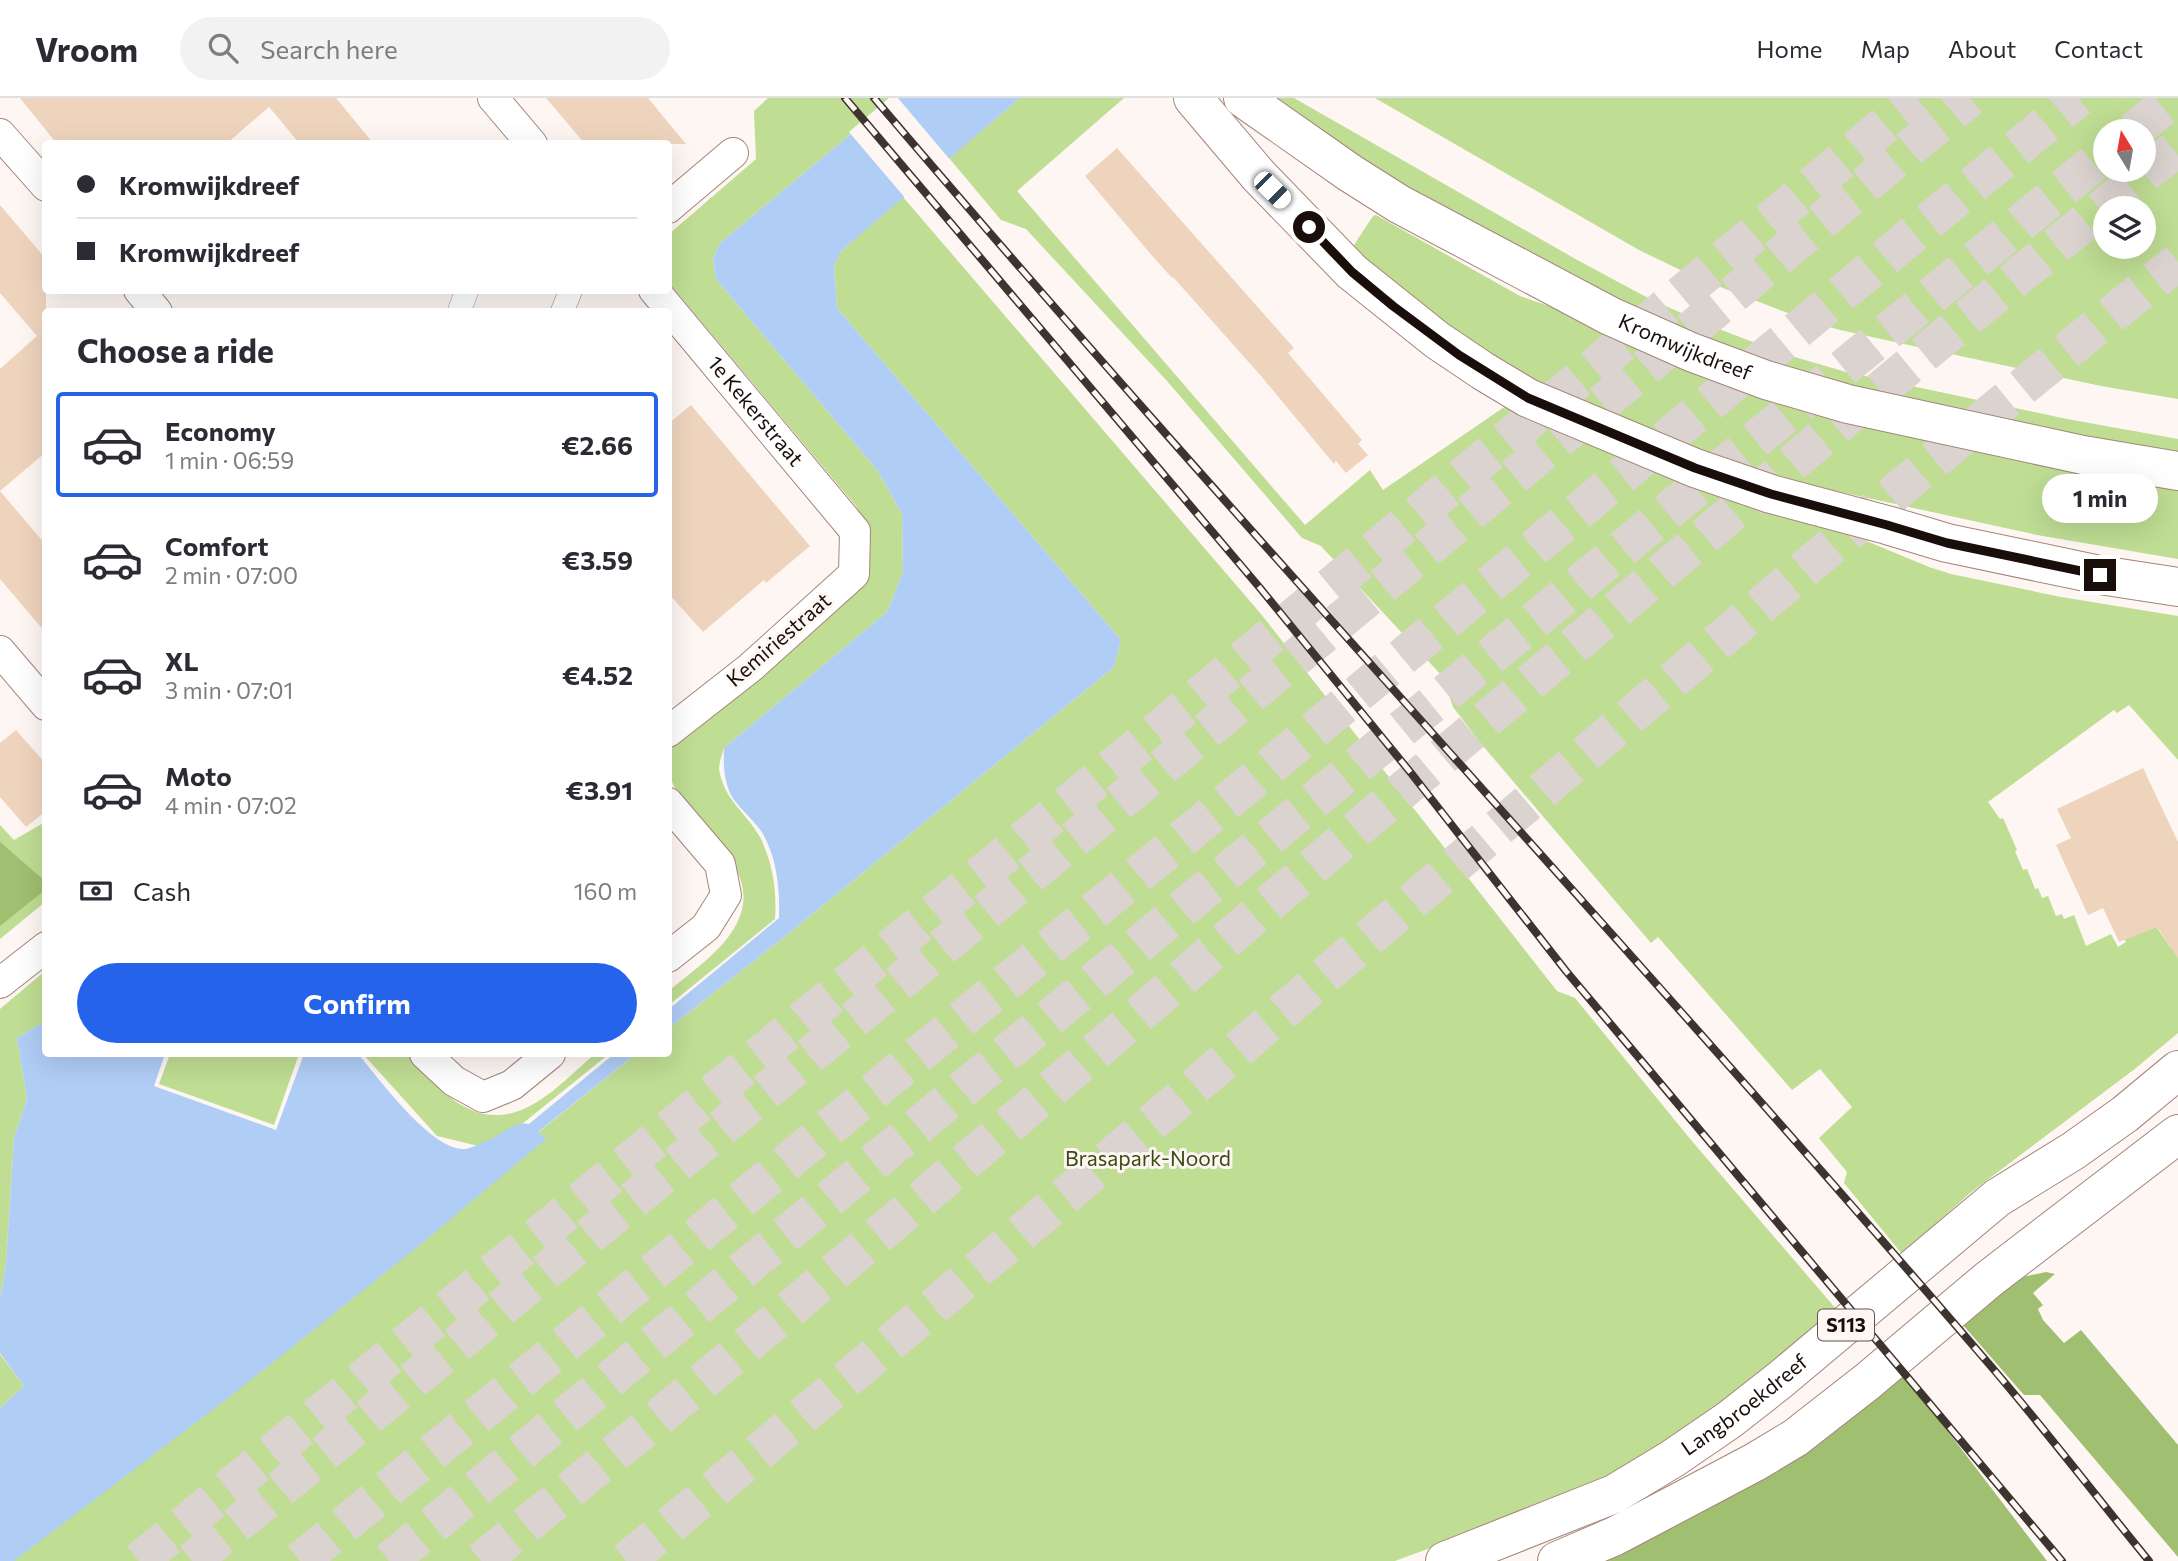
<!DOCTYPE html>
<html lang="en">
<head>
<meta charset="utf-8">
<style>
  :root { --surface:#fff; --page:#f2f2f3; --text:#2b2b33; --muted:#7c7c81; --line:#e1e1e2; --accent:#2563eb }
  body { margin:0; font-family:Commissioner,sans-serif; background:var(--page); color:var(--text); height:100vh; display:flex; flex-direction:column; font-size:26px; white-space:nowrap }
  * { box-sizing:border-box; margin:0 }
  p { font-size:23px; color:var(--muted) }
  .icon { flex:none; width:38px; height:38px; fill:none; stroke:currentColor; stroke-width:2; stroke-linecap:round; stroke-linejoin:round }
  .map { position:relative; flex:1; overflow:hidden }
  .details { position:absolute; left:42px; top:210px; width:630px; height:749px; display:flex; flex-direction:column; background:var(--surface); border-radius:7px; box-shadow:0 7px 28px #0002 }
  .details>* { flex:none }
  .banner { position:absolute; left:42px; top:42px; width:630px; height:154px; border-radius:7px; box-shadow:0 7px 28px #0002; display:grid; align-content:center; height:154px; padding:0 35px; background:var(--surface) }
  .needle { width:46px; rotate:349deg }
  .fabs { position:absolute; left:2093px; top:21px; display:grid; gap:14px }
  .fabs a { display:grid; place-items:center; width:63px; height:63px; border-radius:50%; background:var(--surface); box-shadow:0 7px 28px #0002; font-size:35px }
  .end { position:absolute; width:32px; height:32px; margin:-16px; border:9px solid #190e0a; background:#fff; box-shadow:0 0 0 4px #fff }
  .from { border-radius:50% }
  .bubble { position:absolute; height:49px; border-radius:24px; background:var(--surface); box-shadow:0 7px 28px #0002; font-size:23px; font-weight:700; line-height:49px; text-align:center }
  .car { position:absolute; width:21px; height:42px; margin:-21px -10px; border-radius:9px; box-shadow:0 0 5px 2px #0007; background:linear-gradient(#fff 24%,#345 0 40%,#fff 0 76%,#345 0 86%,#fff 0) }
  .banner b { display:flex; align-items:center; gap:24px; height:66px; font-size:26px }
  .banner b+b { border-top:2px solid var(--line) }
  .banner i { width:18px; height:18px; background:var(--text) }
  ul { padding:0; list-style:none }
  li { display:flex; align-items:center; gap:21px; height:105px; margin:0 14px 10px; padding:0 21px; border:4px solid transparent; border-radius:7px }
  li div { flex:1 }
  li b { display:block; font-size:26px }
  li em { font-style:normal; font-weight:700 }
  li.selected { border-color:var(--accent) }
  li>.icon { width:63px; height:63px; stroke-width:1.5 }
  h2 { padding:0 35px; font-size:32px; line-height:84px }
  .pay { display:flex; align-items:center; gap:18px; height:77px; padding:0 35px; font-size:26px }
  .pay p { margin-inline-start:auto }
  .button { display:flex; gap:14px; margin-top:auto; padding:14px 35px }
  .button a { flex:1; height:80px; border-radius:42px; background:var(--accent); color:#fff; font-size:28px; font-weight:700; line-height:80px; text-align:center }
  header { display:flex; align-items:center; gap:42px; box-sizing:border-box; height:98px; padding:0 35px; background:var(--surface); border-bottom:2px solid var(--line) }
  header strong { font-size:33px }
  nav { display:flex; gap:38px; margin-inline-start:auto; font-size:24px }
  .search { width:490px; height:63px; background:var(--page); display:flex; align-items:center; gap:18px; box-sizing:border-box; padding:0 24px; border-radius:38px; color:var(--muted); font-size:26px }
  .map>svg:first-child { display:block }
  .green { fill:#bfdd93; fill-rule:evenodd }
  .forest { fill:#a0bf70 }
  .water { fill:#b0cdf6 }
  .pier { fill:#fdf6f3 }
  .building { fill:#efd4bd }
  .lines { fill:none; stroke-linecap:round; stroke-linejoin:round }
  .motorway-tunnel { stroke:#dbd3d0; stroke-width:38; stroke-dasharray:38 19; stroke-linecap:butt }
  .pedestrian-casing { stroke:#a5857a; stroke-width:24 }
  .minor-casing { stroke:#a5857a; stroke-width:32 }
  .secondary-casing { stroke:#a5857a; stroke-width:40 }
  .primary-casing { stroke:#a5857a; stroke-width:40 }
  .pedestrian { stroke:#fff; stroke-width:23 }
  .minor { stroke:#fff; stroke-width:30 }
  .secondary { stroke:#fff; stroke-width:38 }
  .primary { stroke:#fff; stroke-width:38 }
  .rail-casing { stroke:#3d332f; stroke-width:8 }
  .rail { stroke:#fdf6f3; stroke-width:5; stroke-dasharray:16; stroke-linecap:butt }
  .route { stroke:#190e0a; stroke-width:9 }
  .labels { text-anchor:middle; stroke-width:6; stroke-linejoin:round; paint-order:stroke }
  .shield { fill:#fdf6f3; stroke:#5d5450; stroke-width:2 }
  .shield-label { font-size:19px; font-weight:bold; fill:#190e0a }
  .street-label { font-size:21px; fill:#190e0a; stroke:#fdf6f3 }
  .park-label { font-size:21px; fill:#374b12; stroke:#fdf6f3 }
</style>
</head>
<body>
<header>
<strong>Vroom</strong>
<div class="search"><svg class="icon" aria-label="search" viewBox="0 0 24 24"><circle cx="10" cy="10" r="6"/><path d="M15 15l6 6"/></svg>Search here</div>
<nav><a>Home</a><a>Map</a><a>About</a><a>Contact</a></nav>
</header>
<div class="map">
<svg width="2178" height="1463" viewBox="0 0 2178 1463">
  <rect width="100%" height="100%" fill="#fdf6f3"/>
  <!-- green -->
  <g class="green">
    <path d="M768,0H894L720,145L713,161L716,181L878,373L902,416L903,474L887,514L724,650C722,656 719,665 719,671C724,703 748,716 761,741C773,767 777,793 775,821L669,907V893C692,873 723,853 737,825C772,754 654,715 670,654C672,647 678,641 682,636L843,501L864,427L856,408L669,185V136L756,61L754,13Z"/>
    <path d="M1020,0H1124L1017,93L1305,427L1370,372L1383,392L1513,303L1561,331L1624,362L1692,390L1763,414L1852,437L1929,469L1951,476L2061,499L2178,518V662L2129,607L2117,615L2114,612L1988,704L2000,721L2003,720L2017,752L2015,753L2023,772L2027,771L2035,791L2038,790L2042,800L2048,798L2056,818L2062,816L2064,821L2074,817L2086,848L2111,836L2118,849L2126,844L2121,833L2150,820L2171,850L2178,845V935L2136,970L1970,1095L1902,1156L1844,1085L1847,1074L1819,1040L1852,1009L1820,971L1792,992L1658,839L1651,845L1483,648L1453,609L1443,579L1321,448L1302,440L1167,283L1026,131L1001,122L949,60Z"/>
    <path d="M1261,0H1294L1579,163L1650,201L1706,226L1781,255L1846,274L2067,321L2178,341V362L1775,274L1568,181L1376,70Z"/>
    <path d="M1375,0H2178V301L2101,288L1890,243L1836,231L1785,214L1697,180L1639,152ZM2105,33H2144V72H2105ZM2105,110H2144V149H2105Z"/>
    <path d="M903,99L1261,516L1557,893L1575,900L1691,1042L1837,1212C1780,1258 1721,1311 1659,1349C1577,1399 1485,1430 1395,1463H3L636,956H668L669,930L788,836L1114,569L1121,542L837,210L834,168L841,153Z"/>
    <path d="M1376,117L1520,198L1616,231L2178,384V461L2037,437L1813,388L1741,366L1538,294L1350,153L1373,118Z"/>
    <path d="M45,724V804L0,841V727L14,742Z"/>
    <path d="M45,873V923L17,940L27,1001L14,1040L6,1165L0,1201V911Z"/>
    <path d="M170,956H299L274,1027L159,986Z"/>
    <path d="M363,956H407C443,997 480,1039 537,1004C558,991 577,971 595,956H609L491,1051L437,1038Z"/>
    <path d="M0,1256L24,1288L0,1310Z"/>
  </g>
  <!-- forest -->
  <g class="forest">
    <path d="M0,744L46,784L45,792L0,828Z"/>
    <path d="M2046,1174L2055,1176L2033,1195L2043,1207L2038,1211L2043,1222L2064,1245L2081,1232L2178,1347V1459L2040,1297H2024L1963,1227L2022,1179Z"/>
    <path d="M1904,1276L2047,1463H1585Z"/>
  </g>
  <!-- water -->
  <g class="water">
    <path d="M894,0H1020L841,153L834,168L837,210L1121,542L1114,569L788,836L669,930V911L779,820C780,791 777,761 763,736C755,723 743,714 734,702C724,687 723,667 724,650L887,514L903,474L902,416L878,373L716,181L713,161L720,145Z"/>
    <path d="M45,923L46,956H165L154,988L276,1032L304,956H358C378,979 431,1053 465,1051C471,1050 480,1046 486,1043C499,1039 515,1022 529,1026L614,956H636L538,1034L546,1041L421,1146L232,1297L14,1463H0V1310L24,1288L0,1255V1201L6,1165L14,1040L27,1001L17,940Z"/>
  </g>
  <!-- pier -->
  <path class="pier" d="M889,0H898L951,63L906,101L849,34Z"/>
  <!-- building -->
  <g class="building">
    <path d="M20,0H336L374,46H300L269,9L226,46H57Z"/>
    <path d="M546,0H648L686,46H585Z"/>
    <path d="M1117,50L1294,250L1288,255L1362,342L1358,346L1368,357L1346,375L1336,363L1334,366L1261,278L1173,179L1172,180L1148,153L1085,78Z"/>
    <path d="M0,107L46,161V354L0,393L46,447V535L0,481V271L37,238L0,195Z"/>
    <path d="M691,307L810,448L766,485L764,482L703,534L668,495V326Z"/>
    <path d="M16,632L46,666V713L26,729L0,699V645Z"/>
    <path d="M2143,670L2178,744V860L2157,829L2119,844L2103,810L2088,817L2056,747L2071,740L2057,711Z"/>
  </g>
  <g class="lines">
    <!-- motorway-tunnel -->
    <g class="motorway-tunnel">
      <path d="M2133,33L2175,0"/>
      <path d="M139,1463L1164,627L1917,0"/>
      <path d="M192,1463L1281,572L1970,0"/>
      <path d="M300,1463L1227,704L2078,0"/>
      <path d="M389,1463L1261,746L2105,56"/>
      <path d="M481,1463C747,1251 1006,1030 1265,809C1567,553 1869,297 2178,49"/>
      <path d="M626,1463C976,1178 1317,883 1661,592C1832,448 2002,302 2178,164"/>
    </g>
    <!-- pedestrian casing -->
    <g class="pedestrian-casing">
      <g id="pedestrian">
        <path d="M459,214L467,192"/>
        <path d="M562,214L571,192"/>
      </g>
    </g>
    <!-- minor casing -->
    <g class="minor-casing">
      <g id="minor">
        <path d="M493,0L532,46"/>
        <path d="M0,36L46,88"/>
        <path d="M668,110L733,55"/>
        <path d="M139,192L157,214"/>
        <path id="s1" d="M654,192L855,433L854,476L751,569L668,634"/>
        <path d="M0,553L46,607"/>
        <path d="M668,705L720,766L726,797L706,829L668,859"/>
        <path d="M0,885L46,849"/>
        <path d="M425,956L454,983L483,999L512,987L550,956"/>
      </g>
    </g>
    <!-- secondary casing -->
    <g class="secondary-casing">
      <g id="secondary">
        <path d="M1193,0L1259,78L1352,174L1437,242L1483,273L1528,300L1695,370L1771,396L1887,427L1947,445L2100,477L2178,489"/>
        <path id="s2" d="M1243,0L1350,75L1399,106L1610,218L1691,254L1766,282L1848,306L2083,357L2178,373"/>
      </g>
    </g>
    <!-- primary casing -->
    <g class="primary-casing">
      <g id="primary">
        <path id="s3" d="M1445,1463L1614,1396L1672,1361L1729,1322L1780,1282L1997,1100L2073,1053L2125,1016L2178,972"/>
        <path d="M1557,1463L1615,1438L1755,1364L1795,1340L1868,1283L1989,1181L2178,1036"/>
      </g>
    </g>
    <!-- pedestrian -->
    <use href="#pedestrian" class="pedestrian"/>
    <!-- minor -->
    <use href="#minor" class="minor"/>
    <!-- secondary -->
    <use href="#secondary" class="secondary"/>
    <!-- primary -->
    <use href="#primary" class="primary"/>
    <!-- rail casing -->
    <g class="rail-casing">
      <g id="rail">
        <path d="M845,0L1260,490L1411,675L1566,873L2062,1463"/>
        <path d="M874,0C1238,428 1623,839 1989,1266C2044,1330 2095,1397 2149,1463"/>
      </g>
    </g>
    <!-- rail -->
    <use href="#rail" class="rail"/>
  </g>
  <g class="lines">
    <!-- route -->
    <path class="route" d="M1309,129L1352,174L1393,208L1459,257L1528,300L1695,370L1771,396L1887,427L1947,445L2100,477"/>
  </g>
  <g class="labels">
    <!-- shield labels -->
    <rect class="shield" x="1818" y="1211.5" width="56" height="31" rx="5"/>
    <g class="shield-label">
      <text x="1846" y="1234">S113</text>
    </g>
    <!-- street labels -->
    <g class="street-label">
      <text dy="7" stroke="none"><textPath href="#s2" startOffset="509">Kromwijkdreef</textPath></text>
      <text dy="7" stroke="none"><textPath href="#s1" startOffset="158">1e Kekerstraat</textPath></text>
      <text transform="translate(779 542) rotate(-41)" y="7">Kemiriestraat</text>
      <text dy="7" stroke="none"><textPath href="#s3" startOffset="340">Langbroekdreef</textPath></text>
    </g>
    <!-- park labels -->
    <g class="park-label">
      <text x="1148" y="1068">Brasapark-Noord</text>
    </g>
  </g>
</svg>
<div class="fabs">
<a><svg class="needle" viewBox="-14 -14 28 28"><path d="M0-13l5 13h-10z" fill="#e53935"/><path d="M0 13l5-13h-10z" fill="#7c7c81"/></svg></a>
<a><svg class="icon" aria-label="layers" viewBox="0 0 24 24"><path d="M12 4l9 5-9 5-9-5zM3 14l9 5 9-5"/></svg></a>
</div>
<i class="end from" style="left:1309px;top:129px"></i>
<i class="end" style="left:2100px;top:477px"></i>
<div class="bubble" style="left:2042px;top:376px;width:116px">1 min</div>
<i class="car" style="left:1272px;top:92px;rotate:135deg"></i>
<div class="banner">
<b><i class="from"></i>Kromwijkdreef</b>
<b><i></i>Kromwijkdreef</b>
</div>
<section class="details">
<h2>Choose a ride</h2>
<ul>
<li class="selected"><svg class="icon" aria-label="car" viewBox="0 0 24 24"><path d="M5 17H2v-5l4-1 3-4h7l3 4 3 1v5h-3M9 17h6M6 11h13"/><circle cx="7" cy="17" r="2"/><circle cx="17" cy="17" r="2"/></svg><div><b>Economy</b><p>1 min · 06:59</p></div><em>€2.66</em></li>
<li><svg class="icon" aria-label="car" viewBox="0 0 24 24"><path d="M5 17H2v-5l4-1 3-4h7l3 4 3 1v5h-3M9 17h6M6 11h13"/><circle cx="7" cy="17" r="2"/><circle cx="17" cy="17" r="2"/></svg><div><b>Comfort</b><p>2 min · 07:00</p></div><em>€3.59</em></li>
<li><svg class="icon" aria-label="car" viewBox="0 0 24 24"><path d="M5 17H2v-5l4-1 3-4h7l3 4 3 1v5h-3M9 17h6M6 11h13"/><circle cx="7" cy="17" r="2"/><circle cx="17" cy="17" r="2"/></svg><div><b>XL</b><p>3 min · 07:01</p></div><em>€4.52</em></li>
<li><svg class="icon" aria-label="car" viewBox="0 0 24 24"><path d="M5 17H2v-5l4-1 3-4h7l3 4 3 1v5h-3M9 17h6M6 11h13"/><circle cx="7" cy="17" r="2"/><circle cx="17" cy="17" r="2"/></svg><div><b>Moto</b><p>4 min · 07:02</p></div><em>€3.91</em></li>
</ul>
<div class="pay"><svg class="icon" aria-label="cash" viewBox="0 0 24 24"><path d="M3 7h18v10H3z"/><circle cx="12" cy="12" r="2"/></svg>Cash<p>160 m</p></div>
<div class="button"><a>Confirm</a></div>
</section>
</div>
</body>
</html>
